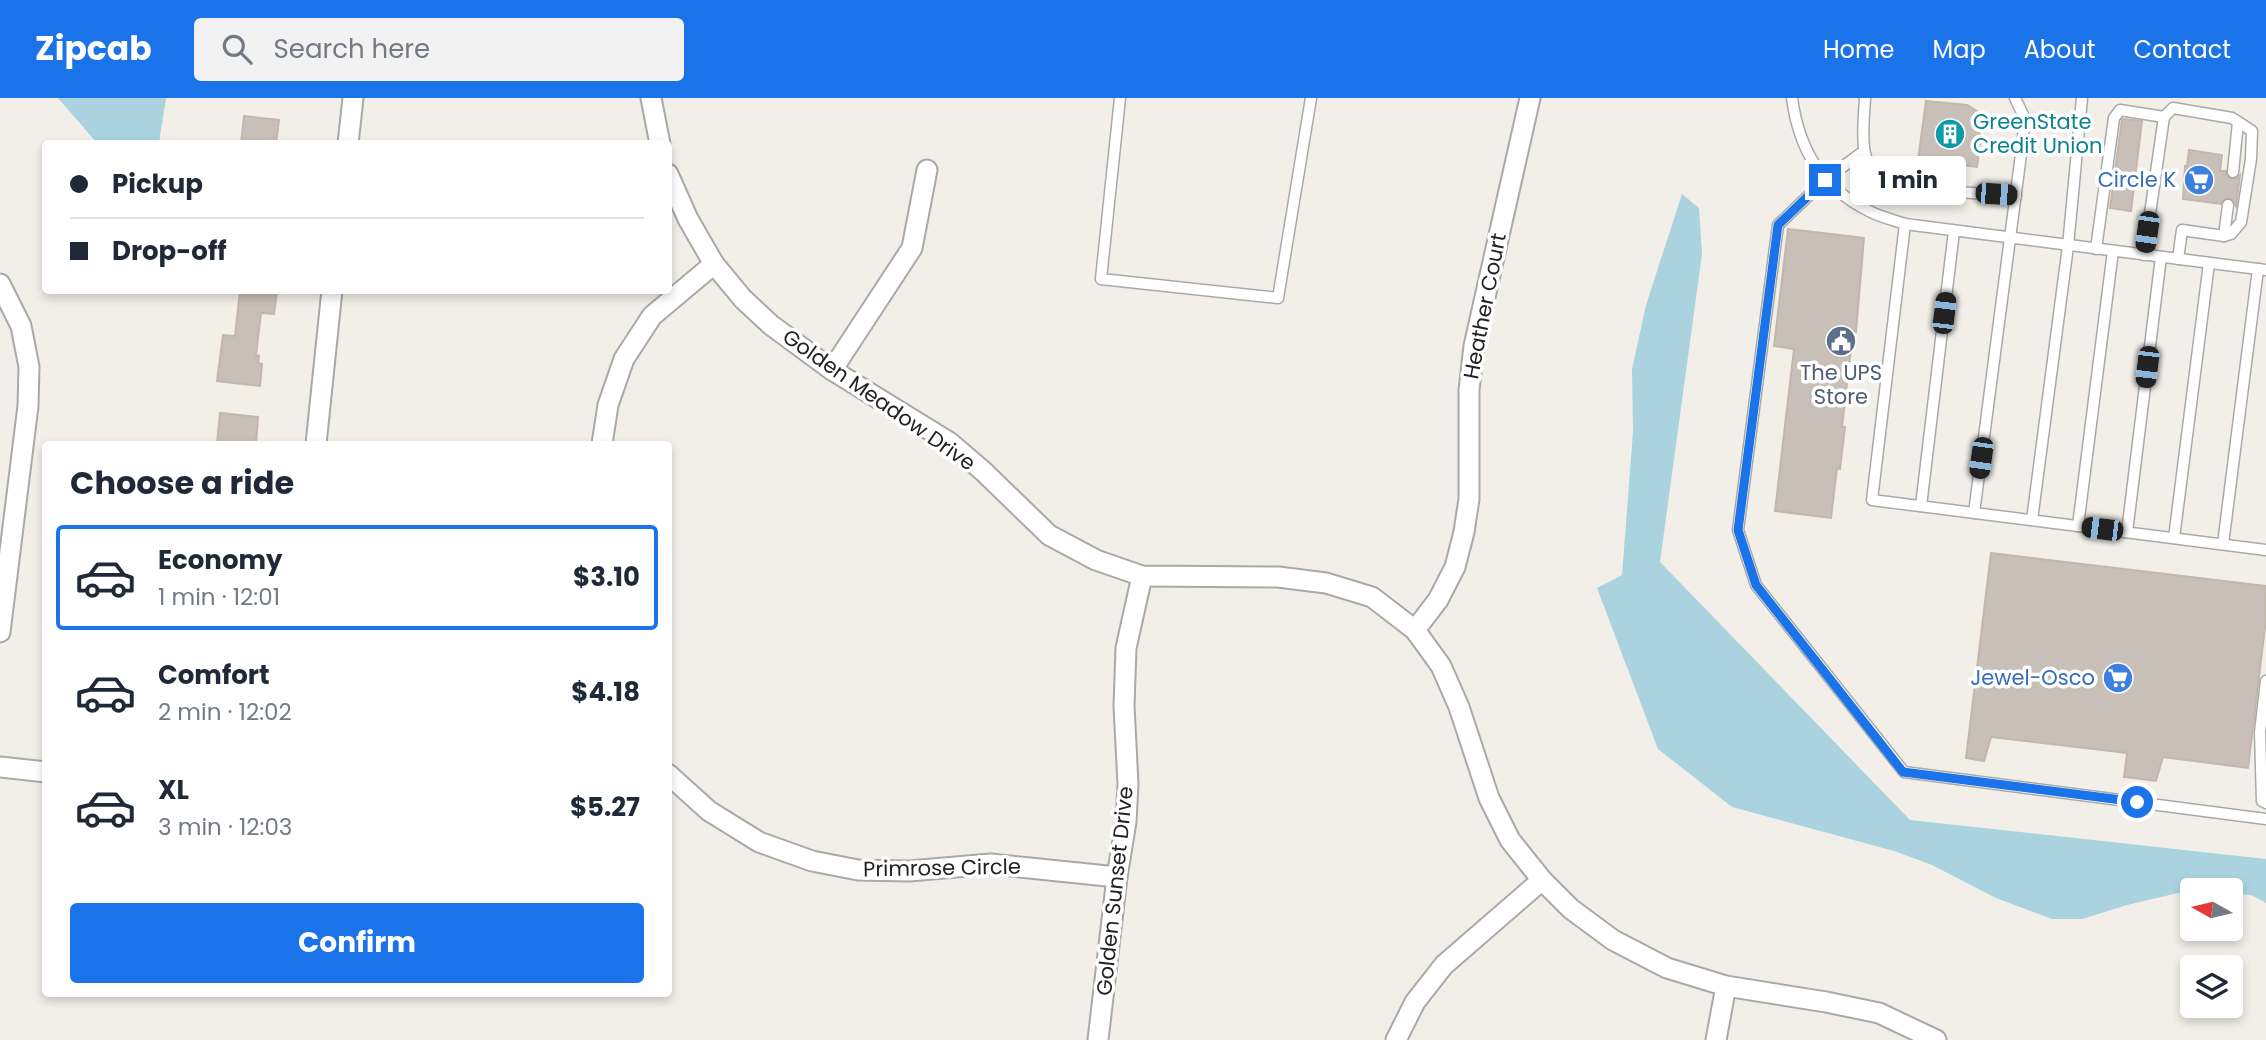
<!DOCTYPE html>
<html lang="en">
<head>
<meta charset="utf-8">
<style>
  :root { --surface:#fff; --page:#f2f2f3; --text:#1f2937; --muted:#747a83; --line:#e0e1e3; --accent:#1a73e8 }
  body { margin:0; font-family:Poppins,sans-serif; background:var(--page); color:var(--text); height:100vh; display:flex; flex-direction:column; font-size:26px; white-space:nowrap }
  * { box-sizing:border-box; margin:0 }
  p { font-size:23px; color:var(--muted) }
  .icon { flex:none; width:38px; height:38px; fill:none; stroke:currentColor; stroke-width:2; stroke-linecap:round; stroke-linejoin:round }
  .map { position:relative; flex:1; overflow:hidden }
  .drawer { position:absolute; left:42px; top:343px; width:630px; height:556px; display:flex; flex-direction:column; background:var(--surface); border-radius:7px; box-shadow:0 4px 10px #0003 }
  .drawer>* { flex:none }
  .guide { position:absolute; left:42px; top:42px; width:630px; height:154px; border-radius:7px; box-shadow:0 4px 10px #0003; display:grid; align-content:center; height:154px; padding:0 28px; background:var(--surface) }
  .needle { width:46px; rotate:278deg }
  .buttons { position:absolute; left:2180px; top:780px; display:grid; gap:14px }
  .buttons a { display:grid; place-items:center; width:63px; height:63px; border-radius:7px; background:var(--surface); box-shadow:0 4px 10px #0003; font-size:35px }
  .end { position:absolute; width:32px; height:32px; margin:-16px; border:9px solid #1a73e8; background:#fff; box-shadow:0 0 0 4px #fff }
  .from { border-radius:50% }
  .bubble { position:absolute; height:49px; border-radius:7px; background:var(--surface); box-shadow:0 4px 10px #0003; font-size:23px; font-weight:700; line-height:49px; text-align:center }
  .car { position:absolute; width:21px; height:42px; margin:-21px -10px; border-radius:9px; box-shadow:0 0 5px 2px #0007; background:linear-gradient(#222 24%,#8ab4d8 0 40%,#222 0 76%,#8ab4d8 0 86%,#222 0) }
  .guide b { display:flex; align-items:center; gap:24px; height:66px; font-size:26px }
  .guide b+b { border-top:2px solid var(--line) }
  .guide i { width:18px; height:18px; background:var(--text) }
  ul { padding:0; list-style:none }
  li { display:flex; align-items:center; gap:21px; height:105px; margin:0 14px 10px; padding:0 14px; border:4px solid transparent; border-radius:7px }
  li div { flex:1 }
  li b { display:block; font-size:26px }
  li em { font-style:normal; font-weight:700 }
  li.on { border-color:var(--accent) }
  li>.icon { width:63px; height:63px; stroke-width:1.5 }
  h2 { padding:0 28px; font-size:32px; line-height:84px }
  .cta { display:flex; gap:14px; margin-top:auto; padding:14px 28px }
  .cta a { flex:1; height:80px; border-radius:7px; background:var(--accent); color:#fff; font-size:28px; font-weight:700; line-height:80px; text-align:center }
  header { display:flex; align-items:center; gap:42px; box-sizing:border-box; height:98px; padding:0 35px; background:var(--accent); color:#fff }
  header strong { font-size:33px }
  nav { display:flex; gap:38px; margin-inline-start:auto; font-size:24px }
  .search { width:490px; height:63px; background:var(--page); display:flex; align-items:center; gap:18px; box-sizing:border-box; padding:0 24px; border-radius:7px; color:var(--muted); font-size:26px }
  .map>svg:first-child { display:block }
  .water { fill:#aad3df }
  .building { fill:#c7bfb8; stroke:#c4b6ab; stroke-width:2 }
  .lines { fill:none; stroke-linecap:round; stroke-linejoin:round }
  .lane-casing { stroke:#a9a9a9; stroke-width:13 }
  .street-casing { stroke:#a9a9a9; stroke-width:23 }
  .lane { stroke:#fff; stroke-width:10 }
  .street { stroke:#fff; stroke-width:19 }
  .route { stroke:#1a73e8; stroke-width:9 }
  .labels { text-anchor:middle; stroke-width:7; stroke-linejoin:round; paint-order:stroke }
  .culture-label { font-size:21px; fill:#0d838f; stroke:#fff; text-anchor:start }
  .shop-label { font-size:21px; fill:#366cbe; stroke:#fff; text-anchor:end }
  .street-label { font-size:21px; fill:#222; stroke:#fff }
  .service-label { font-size:21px; fill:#4e5e75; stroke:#fff }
</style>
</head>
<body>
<header>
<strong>Zipcab</strong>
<div class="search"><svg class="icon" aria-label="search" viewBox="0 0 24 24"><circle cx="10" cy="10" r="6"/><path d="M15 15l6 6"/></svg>Search here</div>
<nav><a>Home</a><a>Map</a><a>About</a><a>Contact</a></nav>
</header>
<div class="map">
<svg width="2266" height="942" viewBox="0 0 2266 942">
  <rect width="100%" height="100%" fill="#f2efe9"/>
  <!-- water -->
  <g class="water">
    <path d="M58,0H166L159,45H97Z"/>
    <path d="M1682,96L1699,110L1702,156L1660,464L1910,722L2266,761V805L2251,797L2231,795V793L2195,791L2127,807L2082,821H2052L1996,800L1932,767L1894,753L1732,709L1658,651L1597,490L1622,477L1633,334L1632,271L1646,207Z"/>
  </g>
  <!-- building -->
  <g class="building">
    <path d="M1926,3L1967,7L1977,13L1981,23L1978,33L1981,38L1977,69L1918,62Z"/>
    <path d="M244,18L279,22L276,46H241Z"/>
    <path d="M2122,21L2142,23L2131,113L2110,110Z"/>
    <path d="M2189,52L2222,57L2220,73H2226L2227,78L2232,81L2237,80L2240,77L2236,108L2233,102L2228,100L2223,102L2221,106L2183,101L2185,68H2187Z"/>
    <path d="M1788,131L1864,140L1856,234L1853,233L1842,329H1845L1840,371L1837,370L1831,420L1775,413L1794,251L1774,248Z"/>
    <path d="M240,192L277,194L274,216L261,215L256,257L259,258L258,265L262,266L260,288L217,283L223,237L235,238Z"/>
    <path d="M220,315L258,319L256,346H217Z"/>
    <path d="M1991,455L2266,488V521L2248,670L2163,659L2156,683L2124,679L2127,655L1991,639L1984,663L1966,660Z"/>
  </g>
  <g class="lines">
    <!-- lane casing -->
    <g class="lane-casing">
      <g id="lane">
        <path d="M1120,0L1101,181L1278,200L1311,0"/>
        <path d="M1792,0C1799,52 1821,89 1869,113C1880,119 1894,122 1905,126L2266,172"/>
        <path d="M1865,0C1864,27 1855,72 1888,83C1901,88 1917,88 1931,91"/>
        <path d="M2164,19L2173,10L2232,20L2252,33L2251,61L2241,124L2231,136L2224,138L2182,132L2178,161"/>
        <path d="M1864,53L1825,82L1778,127L1738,432L1756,487L1904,674L2266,721"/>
        <path d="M2233,74L2238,24"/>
        <path d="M1958,94L2016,98"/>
        <path d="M1905,126L1872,402L2266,452"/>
        <path d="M2224,138L2228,107"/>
        <path d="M2096,151L2114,20L2120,12L2164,19L2144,157"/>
        <path d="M1921,408L1954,133"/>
        <path d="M1974,415L2023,41L2024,19L2015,0"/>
        <path d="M2032,422L2068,148L2082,0"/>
        <path d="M2078,428L2113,153"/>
        <path d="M2127,434L2161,159"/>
        <path d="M2174,440L2209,165"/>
        <path d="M2223,446L2258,171"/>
        <path d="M2266,583L2260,634L2262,703L2266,705"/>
      </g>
    </g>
    <!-- street casing -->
    <g class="street-casing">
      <g id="street">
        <path d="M651,0L660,46"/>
        <path d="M348,46L353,0"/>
        <path d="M668,76L688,121L714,166L743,201L771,227L832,272L949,344L983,373L1049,437L1096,462L1142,478L1278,479L1326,485L1372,499L1415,532L1441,568L1459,609L1489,700L1510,742L1542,782L1571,811L1613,842L1667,870L1726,888L1826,904L1879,915L1936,942"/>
        <path d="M0,186L21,228L29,269L28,308L0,534"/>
        <path d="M832,272L912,150L927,72"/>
        <path d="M316,346L332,192"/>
        <path d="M602,346L608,307L624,261L652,218L714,166"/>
        <path d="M1415,532L1438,502L1455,469L1464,434L1469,401V292L1474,248L1530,0"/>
        <path d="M0,669L46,674"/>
        <path d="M668,676L709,713L759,744L812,763L858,772L909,773L991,766L1117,779"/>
        <path d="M1098,942L1117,779L1126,724L1128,686L1124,608L1126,550L1142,478"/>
        <path d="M1396,942L1415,904L1444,867L1542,782"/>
        <path d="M1716,942L1726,888"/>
      </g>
    </g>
    <!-- lane -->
    <use href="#lane" class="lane"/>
    <!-- street -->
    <use href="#street" class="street"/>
  </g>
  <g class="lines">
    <!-- route -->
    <path class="route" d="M1825,82L1778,127L1738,432L1756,487L1903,674L2137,704"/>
  </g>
  <!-- icons -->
  <defs>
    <g id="building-disc" transform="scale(1.575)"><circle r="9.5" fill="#0f9aa8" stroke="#fff"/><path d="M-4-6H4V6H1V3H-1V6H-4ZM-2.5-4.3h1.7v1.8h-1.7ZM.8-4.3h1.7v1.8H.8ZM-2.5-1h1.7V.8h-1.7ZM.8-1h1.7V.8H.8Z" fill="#fff"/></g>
    <g id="supermarket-disc" transform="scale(1.575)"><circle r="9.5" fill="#3f7fe0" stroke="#fff"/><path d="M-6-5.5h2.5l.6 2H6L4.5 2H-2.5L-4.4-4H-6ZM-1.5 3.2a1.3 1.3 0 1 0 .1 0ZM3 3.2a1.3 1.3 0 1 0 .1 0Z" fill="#fff"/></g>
    <g id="civic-disc" transform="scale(1.575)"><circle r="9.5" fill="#5c6f8a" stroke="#fff"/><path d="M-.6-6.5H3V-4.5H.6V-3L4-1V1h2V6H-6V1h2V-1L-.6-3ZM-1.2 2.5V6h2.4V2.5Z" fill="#fff"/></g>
  </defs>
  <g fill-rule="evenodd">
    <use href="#building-disc" x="1950" y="36"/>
    <use href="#supermarket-disc" x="2199" y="82"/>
    <use href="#civic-disc" x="1841" y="243"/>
    <use href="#supermarket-disc" x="2118" y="580"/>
  </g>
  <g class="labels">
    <!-- culture labels -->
    <g class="culture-label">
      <text x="1973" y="31">GreenState<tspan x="1973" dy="24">Credit Union</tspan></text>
    </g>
    <!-- shop labels -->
    <g class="shop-label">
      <text x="2176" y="89">Circle K</text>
      <text x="2095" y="587">Jewel-Osco</text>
    </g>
    <!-- street labels -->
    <g class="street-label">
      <text transform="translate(1485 208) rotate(-79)" y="7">Heather Court</text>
      <text transform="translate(879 302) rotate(35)" y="7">Golden Meadow Drive</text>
      <text transform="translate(942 770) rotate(-1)" y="7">Primrose Circle</text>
      <text transform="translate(1115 793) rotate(-84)" y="7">Golden Sunset Drive</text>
    </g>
    <!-- service labels -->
    <g class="service-label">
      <text x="1841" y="282">The UPS<tspan x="1841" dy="24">Store</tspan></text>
    </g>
  </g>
</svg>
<div class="buttons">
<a><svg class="needle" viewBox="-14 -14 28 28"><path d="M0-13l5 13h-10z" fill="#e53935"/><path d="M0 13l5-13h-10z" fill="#747a83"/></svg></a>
<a><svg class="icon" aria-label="layers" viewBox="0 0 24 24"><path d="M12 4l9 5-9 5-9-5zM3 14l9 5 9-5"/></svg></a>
</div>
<i class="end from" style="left:2137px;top:704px"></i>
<i class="end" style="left:1825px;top:82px"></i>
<div class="bubble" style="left:1850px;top:58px;width:116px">1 min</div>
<i class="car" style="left:1996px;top:96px;rotate:94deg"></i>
<i class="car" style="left:2147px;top:134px;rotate:188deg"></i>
<i class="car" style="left:1944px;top:215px;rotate:7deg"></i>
<i class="car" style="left:2147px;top:269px;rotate:187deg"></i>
<i class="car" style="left:1981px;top:360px;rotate:188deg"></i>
<i class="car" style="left:2102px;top:431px;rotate:277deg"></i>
<div class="guide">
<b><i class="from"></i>Pickup</b>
<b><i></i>Drop-off</b>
</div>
<section class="drawer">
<h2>Choose a ride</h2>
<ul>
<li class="on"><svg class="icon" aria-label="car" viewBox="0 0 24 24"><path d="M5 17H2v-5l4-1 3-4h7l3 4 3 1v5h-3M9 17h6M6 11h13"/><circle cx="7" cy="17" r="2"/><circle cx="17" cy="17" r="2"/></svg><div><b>Economy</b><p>1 min · 12:01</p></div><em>$3.10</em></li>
<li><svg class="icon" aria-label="car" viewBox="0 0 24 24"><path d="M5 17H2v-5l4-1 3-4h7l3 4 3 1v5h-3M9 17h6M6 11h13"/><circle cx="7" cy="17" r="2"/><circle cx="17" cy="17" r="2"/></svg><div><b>Comfort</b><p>2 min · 12:02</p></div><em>$4.18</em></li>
<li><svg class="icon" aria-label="car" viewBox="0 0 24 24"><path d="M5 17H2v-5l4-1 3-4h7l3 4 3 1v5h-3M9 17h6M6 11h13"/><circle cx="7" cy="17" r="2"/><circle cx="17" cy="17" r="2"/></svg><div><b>XL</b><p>3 min · 12:03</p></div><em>$5.27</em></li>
</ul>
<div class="cta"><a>Confirm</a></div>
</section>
</div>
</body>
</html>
